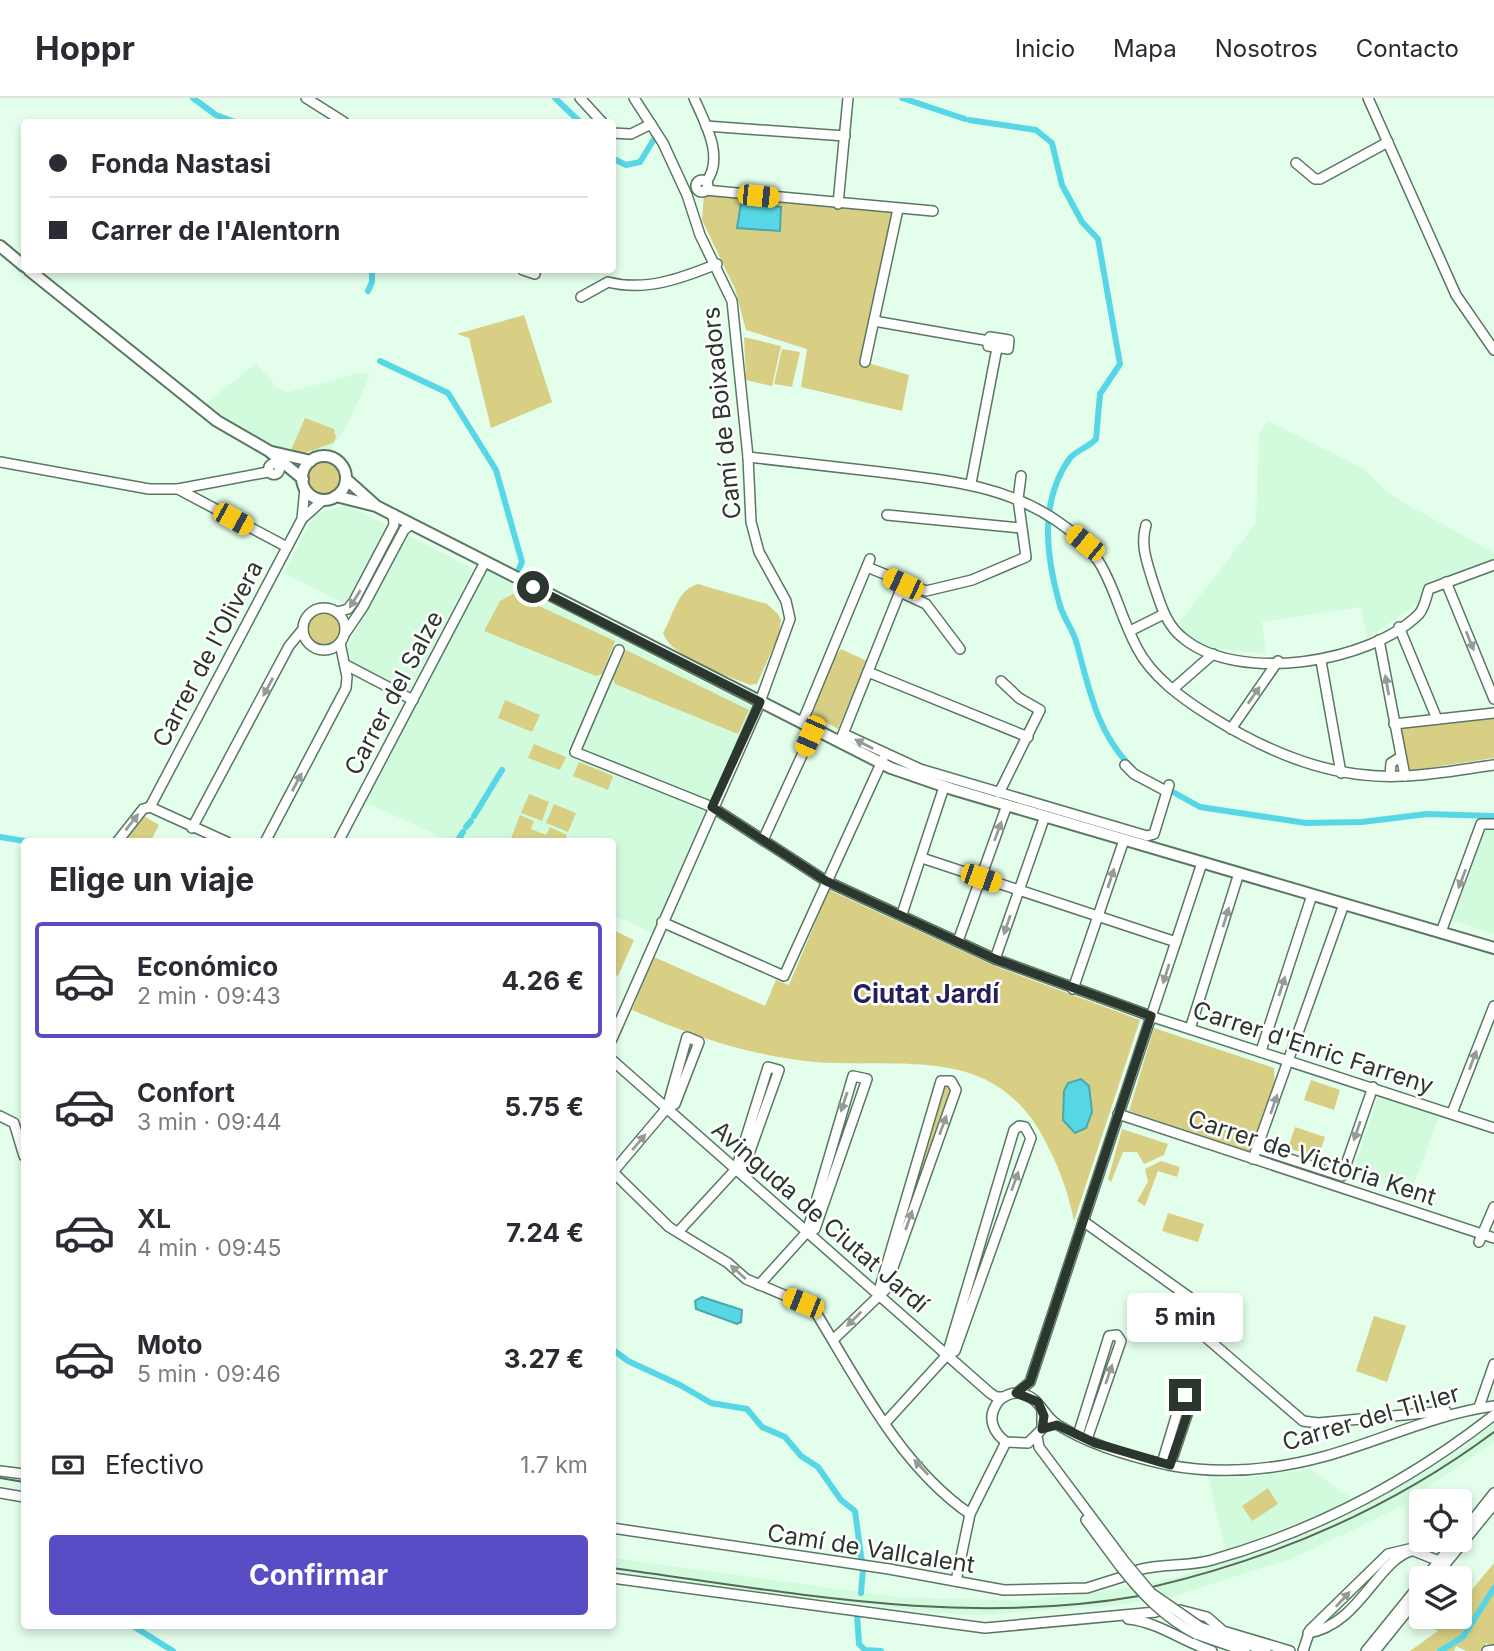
<!DOCTYPE html>
<html lang="es">
<head>
<meta charset="utf-8">
<style>
  :root { --surface:#fff; --page:#f7f7f7; --text:#2b2b33; --muted:#7c7c81; --line:#e1e1e2; --accent:#584dc5 }
  body { margin:0; font-family:Inter,sans-serif; background:var(--page); color:var(--text); height:100vh; display:flex; flex-direction:column; font-size:26px; white-space:nowrap }
  * { box-sizing:border-box; margin:0 }
  p { font-size:23px; color:var(--muted) }
  .icon { flex:none; width:38px; height:38px; fill:none; stroke:currentColor; stroke-width:2; stroke-linecap:round; stroke-linejoin:round }
  .map { position:relative; flex:1; overflow:hidden }
  .side { position:absolute; left:21px; top:740px; width:595px; height:791px; display:flex; flex-direction:column; background:var(--surface); border-radius:7px; box-shadow:0 4px 10px #0003 }
  .side>* { flex:none }
  .hud { position:absolute; left:21px; top:21px; width:595px; height:154px; border-radius:7px; box-shadow:0 4px 10px #0003; display:grid; align-content:center; height:154px; padding:0 28px; background:var(--surface) }
  .fabs { position:absolute; left:1409px; top:1391px; display:grid; gap:14px }
  .fabs a { display:grid; place-items:center; width:63px; height:63px; border-radius:7px; background:var(--surface); box-shadow:0 4px 10px #0003; font-size:35px }
  .end { position:absolute; width:32px; height:32px; margin:-16px; border:9px solid #2b372e; background:#fff; box-shadow:0 0 0 4px #fff }
  .from { border-radius:50% }
  .bubble { position:absolute; height:49px; border-radius:7px; background:var(--surface); box-shadow:0 4px 10px #0003; font-size:23px; font-weight:700; line-height:49px; text-align:center }
  .car { position:absolute; width:21px; height:42px; margin:-21px -10px; border-radius:9px; box-shadow:0 0 5px 2px #0007; background:linear-gradient(#f5c518 24%,#345 0 40%,#f5c518 0 76%,#345 0 86%,#f5c518 0) }
  .hud b { display:flex; align-items:center; gap:24px; height:66px; font-size:26px }
  .hud b+b { border-top:2px solid var(--line) }
  .hud i { width:18px; height:18px; background:var(--text) }
  ul { padding:0; list-style:none }
  li { display:flex; align-items:center; gap:21px; height:116px; margin:0 14px 10px; padding:0 14px; border:4px solid transparent; border-radius:7px }
  li div { flex:1 }
  li b { display:block; font-size:26px }
  li em { font-style:normal; font-weight:700 }
  li.current { border-color:var(--accent) }
  li>.icon { width:63px; height:63px; stroke-width:1.5 }
  h2 { padding:0 28px; font-size:32px; line-height:84px }
  .pay { display:flex; align-items:center; gap:18px; height:77px; padding:0 28px; font-size:26px }
  .pay p { margin-inline-start:auto }
  .action { display:flex; gap:14px; margin-top:auto; padding:14px 28px }
  .action a { flex:1; height:80px; border-radius:7px; background:var(--accent); color:#fff; font-size:28px; font-weight:700; line-height:80px; text-align:center }
  header { display:flex; align-items:center; gap:42px; box-sizing:border-box; height:98px; padding:0 35px; background:var(--surface); border-bottom:2px solid var(--line) }
  header strong { font-size:33px }
  nav { display:flex; gap:38px; margin-inline-start:auto; font-size:24px }
  .map>svg:first-child { display:block }
  .built { fill:#d2fbdd }
  .green { fill:#d8cf85 }
  .water { fill:#57d7e5; stroke:#4aa7ae; stroke-width:2 }
  .lines { fill:none; stroke-linecap:round; stroke-linejoin:round }
  .canal { stroke:#57d7e5; stroke-width:6 }
  .minor-casing { stroke:#5a7762; stroke-width:12 }
  .major-casing { stroke:#5a7762; stroke-width:14 }
  .minor { stroke:#fff; stroke-width:9 }
  .major { stroke:#fff; stroke-width:10 }
  .rail { stroke:#57675b; stroke-width:2 }
  .minor-bridge-casing { stroke:#5a7762; stroke-width:12; stroke-linecap:butt }
  .minor-bridge { stroke:#fff; stroke-width:9 }
  .oneway { fill:#959b96 }
  .route { stroke:#2b372e; stroke-width:9 }
  .labels { text-anchor:middle; stroke-width:5; stroke-linejoin:round; paint-order:stroke }
  .street-label { font-size:24px; fill:#2b372e; stroke:#fff }
  .neighbourhood-label { font-size:26px; font-weight:bold; fill:#25205a; stroke:#fff }
</style>
</head>
<body>
<header>
<strong>Hoppr</strong>
<nav><a>Inicio</a><a>Mapa</a><a>Nosotros</a><a>Contacto</a></nav>
</header>
<div class="map">
<svg width="1494" height="1553" viewBox="0 0 1494 1553">
  <rect width="100%" height="100%" fill="#e3feea"/>
  <!-- built -->
  <g class="built">
    <path d="M256,265L277,290L288,294L363,274L370,277L347,328L331,351L305,358L272,348L244,335L206,306Z"/>
    <path d="M1268,323L1364,371L1389,396L1494,455V464L1430,483L1420,504L1367,541L1361,509L1262,524L1266,556L1212,550L1190,541L1179,525L1256,425L1259,337Z"/>
    <path d="M347,407L388,428L345,506L284,475L315,416Z"/>
    <path d="M406,436L473,471L408,595L353,566L345,555Z"/>
    <path d="M484,471L753,610L655,836L613,817L612,744H452L365,704Z"/>
    <path d="M1490,727H1494V836L1451,822L1484,731Z"/>
    <path d="M1378,998L1439,1019L1410,1096L1352,1076Z"/>
    <path d="M1494,1326V1344L1401,1408L1355,1431L1293,1460L1174,1498L1119,1507L980,1517L926,1514L613,1476V1460L896,1499L1023,1503L1123,1491L1176,1479L1270,1451L1336,1424L1444,1363Z"/>
    <path d="M1310,1371L1354,1402L1226,1453L1208,1379L1241,1380Z"/>
  </g>
  <!-- green -->
  <g class="green">
    <path d="M704,97L898,111L865,264L909,277L902,313L801,289L807,251L746,232L735,191L702,122Z"/>
    <path d="M524,217L552,304L491,330L469,240L457,236Z"/>
    <path d="M744,239L781,248L772,288L746,282Z"/>
    <path d="M782,251L800,254L792,289L774,286Z"/>
    <path d="M305,320L334,331L336,340L333,345L305,355L291,352Z"/>
    <circle cx="324" cy="380" r="18"/>
    <path d="M698,486L767,506L778,516L781,522L779,536L757,586L750,587C727,577 671,560 663,535C673,519 677,491 698,486Z"/>
    <path d="M513,496L615,543L602,576L596,578L484,533L500,503Z"/>
    <circle cx="325" cy="530" r="18"/>
    <path d="M841,551L867,563L838,631L812,616L832,562Z"/>
    <path d="M626,552L749,612L738,636L615,586L613,581Z"/>
    <path d="M505,602L540,617L532,634L498,620Z"/>
    <path d="M1494,619V660L1408,673L1400,629Z"/>
    <path d="M534,646L566,659L560,672L528,660Z"/>
    <path d="M579,664L613,678L608,692L573,678Z"/>
    <path d="M529,696L549,704L542,723L521,715Z"/>
    <path d="M554,706L576,715L568,734L546,725Z"/>
    <path d="M142,717L159,727L150,744H121Z"/>
    <path d="M520,717L534,723L531,731L546,737L550,729L567,737L565,744L510,743Z"/>
    <path d="M829,792L997,869L1140,922L1074,1123C1068,1093 1058,1066 1043,1039C990,942 897,973 805,963C744,956 688,936 632,912L654,859L765,908L776,882L789,887Z"/>
    <path d="M613,832L634,842L618,878L613,875Z"/>
    <path d="M1154,930L1274,970L1275,993L1251,1054L1129,1013Z"/>
    <path d="M1311,982L1340,992L1334,1012L1304,1002Z"/>
    <path d="M942,986L954,990L924,1067L921,1084L913,1081Z"/>
    <path d="M1295,1029L1325,1039L1318,1060L1288,1050Z"/>
    <path d="M1122,1031L1168,1046L1164,1057L1144,1066L1137,1054H1123L1111,1084L1108,1081Z"/>
    <path d="M1161,1063L1180,1069L1177,1079L1158,1073L1145,1108L1137,1103L1148,1084L1145,1071Z"/>
    <path d="M1168,1115L1204,1126L1198,1144L1162,1133Z"/>
    <path d="M1374,1218L1406,1228L1387,1284L1356,1273Z"/>
    <path d="M1268,1390L1278,1406L1252,1423L1242,1408Z"/>
    <path d="M1494,1465V1549L1486,1545L1483,1553H1466L1456,1548L1454,1553H1410L1438,1533L1414,1522L1420,1515L1421,1519L1446,1527L1453,1519H1460L1461,1505Z"/>
  </g>
  <!-- water -->
  <g class="water">
    <path d="M741,105L781,109L780,133L737,130Z"/>
    <path d="M1081,981L1089,988L1092,1014L1086,1030L1075,1035L1063,1022L1064,993L1068,985Z"/>
    <path d="M702,1199L742,1212L741,1224L737,1226L696,1211L695,1203Z"/>
  </g>
  <g class="lines">
    <!-- canal -->
    <g class="canal">
      <path d="M193,0L216,17L235,24"/>
      <path d="M555,0L580,24"/>
      <path d="M902,0L965,21"/>
      <path d="M969,22L1036,32L1052,45L1062,87L1082,124L1098,141L1120,266L1100,296L1096,341C1089,349 1077,352 1070,360C1039,403 1046,457 1059,504C1062,518 1072,530 1076,543C1089,590 1096,633 1131,669"/>
      <path d="M612,60L626,67L640,64L656,38"/>
      <path d="M368,193L372,184V172"/>
      <path d="M380,263L448,295L496,372L522,464L518,473"/>
      <path d="M1164,689L1200,709L1306,725L1362,724L1427,716L1494,718"/>
      <path d="M474,718L502,672"/>
      <path d="M466,729L471,723"/>
      <path d="M0,739L31,744"/>
      <path d="M457,744L463,734"/>
      <path d="M612,1251L628,1263L680,1287L711,1305L747,1311L762,1329L785,1339L801,1358L818,1369L841,1402L855,1413L862,1465"/>
      <path d="M861,1495L863,1471"/>
      <path d="M857,1516L859,1546L865,1552L881,1553"/>
      <path d="M133,1528L173,1553"/>
      <path d="M1440,1553L1463,1539L1494,1490"/>
    </g>
    <!-- minor casing -->
    <g class="minor-casing">
      <g id="minor">
        <path d="M306,0L344,24"/>
        <path d="M580,0L602,24"/>
        <path d="M694,0C705,25 725,60 706,84"/>
        <path d="M1368,0L1456,197L1494,252"/>
        <path d="M706,28L845,38"/>
        <path d="M612,35L631,36L651,26"/>
        <path d="M1296,65L1315,81H1320L1388,44"/>
        <circle cx="702" cy="88" r="6"/>
        <path d="M705,92L933,113"/>
        <path d="M838,106L848,0"/>
        <path d="M523,172L535,176"/>
        <path d="M581,199L608,184C646,194 682,180 717,166"/>
        <path d="M874,223L989,243"/>
        <path d="M990,239L1009,242L1008,251L988,248Z"/>
        <path d="M865,264L898,111"/>
        <path d="M748,359C792,364 836,369 880,374C943,382 1003,386 1057,423C1114,461 1109,496 1137,550C1152,579 1183,601 1210,618C1269,655 1333,682 1404,678C1434,677 1464,671 1494,667"/>
        <path d="M0,364L149,391H178L268,374"/>
        <circle cx="274" cy="371" r="5.5"/>
        <path d="M971,385L997,250"/>
        <path d="M178,391L287,449"/>
        <path d="M887,417L1021,430"/>
        <path d="M303,420L323,402"/>
        <path d="M1146,427C1140,447 1147,464 1153,484C1160,504 1165,526 1183,540C1238,586 1370,565 1419,516C1425,509 1426,499 1429,491L1494,467"/>
        <path d="M867,469L926,493L972,482L1026,459L1018,401L1021,378"/>
        <path d="M1446,484L1494,601"/>
        <path d="M900,494L926,506L960,551"/>
        <circle cx="324" cy="531" r="21"/>
        <path d="M337,514L348,511L354,503L394,427L393,416"/>
        <path d="M1399,529L1437,621"/>
        <path d="M1130,533L1164,516"/>
        <path d="M346,534L363,509L404,432L411,426"/>
        <path d="M1379,542L1405,678"/>
        <path d="M619,552L575,654L712,709L826,783L995,861L1156,920L1494,1030"/>
        <path d="M1321,563L1341,675"/>
        <path d="M346,567L413,602"/>
        <path d="M868,574L1028,639"/>
        <path d="M1173,591L1213,556"/>
        <path d="M802,625L870,461"/>
        <path d="M1394,626L1494,615"/>
        <path d="M1231,631L1278,563"/>
        <path d="M844,636L920,671L1147,738L1154,736L1169,687"/>
        <path d="M841,641L903,486"/>
        <path d="M1125,667L1134,676L1166,693"/>
        <path d="M1390,678L1391,665L1401,659"/>
        <path d="M999,695L1040,612L1019,600L1001,583"/>
        <path d="M150,709L302,421L305,390"/>
        <path d="M150,709L227,744"/>
        <path d="M192,730L289,548L303,531"/>
        <path d="M763,742L814,631"/>
        <path d="M117,744L143,711L150,709"/>
        <path d="M265,744L346,590L347,579L340,545"/>
        <path d="M338,744L485,464"/>
        <path d="M922,760L1176,844"/>
        <path d="M902,816L944,689"/>
        <path d="M662,824L784,878L883,661"/>
        <path d="M1441,834L1481,726H1494"/>
        <path d="M958,843L1007,707"/>
        <path d="M995,861L1045,718"/>
        <path d="M1073,891L1124,742"/>
        <path d="M1190,931L1239,775"/>
        <path d="M612,941L757,612L790,521L786,503L759,454L751,424L748,359L732,203L700,137L687,97L663,45L634,0"/>
        <path d="M1261,953L1312,797"/>
        <path d="M612,962L990,1295L996,1299H1004"/>
        <path d="M1452,1015L1494,908"/>
        <path d="M1118,1016L1494,1140"/>
        <path d="M0,1018L14,1025L24,1058"/>
        <path d="M1259,1051L1342,1078L1373,989"/>
        <path d="M1253,1061L1344,806"/>
        <path d="M612,1073L669,1129L728,1165L746,1181L803,1205L815,1213C858,1283 900,1368 970,1416"/>
        <path d="M613,1074L667,1010L675,1006L699,944L687,939L667,1010"/>
        <path d="M1083,1123L1189,1199L1190,1221L1195,1230L1303,1323L1318,1325L1446,1313"/>
        <path d="M678,1134L736,1071L768,969L779,972L745,1067L736,1071"/>
        <path d="M1479,1144L1494,1109"/>
        <path d="M759,1187L807,1134L815,1131L867,981L853,978L807,1134"/>
        <path d="M833,1242L885,1192L956,992L951,983H941L878,1196"/>
        <path d="M1017,1295L1030,1284L1202,765"/>
        <path d="M1479,1309L1494,1266"/>
        <path d="M1042,1311V1331L1028,1345L1006,1344C994,1335 987,1321 996,1307C1001,1298 1013,1293 1023,1296C1040,1300 1044,1319 1058,1327C1090,1347 1131,1359 1168,1367C1220,1377 1275,1372 1326,1358C1383,1342 1435,1316 1494,1308"/>
        <path d="M885,1325L947,1257L955,1253L1031,1040L1025,1029L1019,1028L1014,1032L947,1257"/>
        <path d="M1078,1337L1109,1238L1117,1237L1121,1243L1087,1341"/>
        <path d="M1037,1338L1039,1349L1125,1464"/>
        <path d="M1162,1365L1182,1299L1188,1297L1191,1305L1170,1367"/>
        <path d="M0,1373L24,1376"/>
        <path d="M0,1395L24,1399"/>
        <path d="M1086,1422L1120,1468"/>
        <path d="M612,1430L889,1471L1004,1492L1087,1490L1122,1479"/>
        <path d="M1460,1438L1494,1395"/>
        <path d="M1138,1472C1162,1465 1188,1469 1212,1462C1314,1433 1410,1383 1494,1317"/>
        <path d="M612,1480L985,1530L1156,1514"/>
        <path d="M1425,1480L1456,1442"/>
        <path d="M1434,1480L1494,1406"/>
        <path d="M956,1483L970,1416L1006,1344"/>
        <path d="M1180,1512L1207,1519L1223,1533L1290,1553"/>
        <path d="M1128,1521C1159,1524 1183,1544 1212,1553"/>
        <path d="M1200,1529L1266,1553"/>
        <path d="M1308,1535C1359,1527 1376,1464 1411,1453"/>
        <path d="M1196,1536L1245,1553"/>
        <path d="M1303,1553L1310,1532L1388,1456L1409,1451L1439,1463"/>
        <path d="M1366,1553L1421,1485"/>
        <path d="M1375,1553L1421,1496"/>
        <path d="M1487,1553L1494,1552"/>
      </g>
    </g>
    <!-- major casing -->
    <g class="major-casing">
      <g id="major">
        <path d="M0,148L24,168"/>
        <path d="M29,172L217,323L269,353L303,381"/>
        <path d="M272,354L311,363"/>
        <circle cx="324" cy="380" r="22"/>
        <path d="M346,381L374,406"/>
        <path d="M336,398L376,408L891,670L952,691L1494,850"/>
      </g>
    </g>
    <!-- minor -->
    <use href="#minor" class="minor"/>
    <!-- major -->
    <use href="#major" class="major"/>
    <!-- rail -->
    <g class="rail">
      <path d="M0,1380L24,1384"/>
      <path d="M612,1470C789,1494 960,1529 1139,1498"/>
      <path d="M1152,1489C1276,1460 1392,1410 1494,1334"/>
    </g>
    <!-- minor-bridge casing -->
    <g class="minor-bridge-casing">
      <g id="minor-bridge">
        <path d="M1125,1464L1151,1495L1200,1529"/>
        <path d="M1120,1468C1142,1496 1164,1519 1196,1536"/>
      </g>
    </g>
    <!-- minor-bridge -->
    <use href="#minor-bridge" class="minor-bridge"/>
  </g>
  <!-- one-way arrows -->
  <defs><path id="oneway-solid" d="M-6-.8H1V-3.2L6.5 0L1 3.2V.8H-6Z" transform="scale(1.75)"/></defs>
  <g class="oneway">
    <use href="#oneway-solid" transform="translate(355 501) rotate(122)"/>
    <use href="#oneway-solid" transform="translate(1470 543) rotate(68)"/>
    <use href="#oneway-solid" transform="translate(1387 587) rotate(-100)"/>
    <use href="#oneway-solid" transform="translate(268 589) rotate(118)"/>
    <use href="#oneway-solid" transform="translate(1254 597) rotate(-55)"/>
    <use href="#oneway-solid" transform="translate(864 646) rotate(-153)"/>
    <use href="#oneway-solid" transform="translate(297 684) rotate(-62)"/>
    <use href="#oneway-solid" transform="translate(132 724) rotate(-52)"/>
    <use href="#oneway-solid" transform="translate(998 733) rotate(-70)"/>
    <use href="#oneway-solid" transform="translate(1111 780) rotate(-72)"/>
    <use href="#oneway-solid" transform="translate(1462 781) rotate(111)"/>
    <use href="#oneway-solid" transform="translate(1226 819) rotate(-73)"/>
    <use href="#oneway-solid" transform="translate(1007 827) rotate(109)"/>
    <use href="#oneway-solid" transform="translate(1166 876) rotate(108)"/>
    <use href="#oneway-solid" transform="translate(1282 888) rotate(-72)"/>
    <use href="#oneway-solid" transform="translate(1473 962) rotate(-69)"/>
    <use href="#oneway-solid" transform="translate(844 1004) rotate(108)"/>
    <use href="#oneway-solid" transform="translate(1274 1006) rotate(-71)"/>
    <use href="#oneway-solid" transform="translate(943 1027) rotate(-70)"/>
    <use href="#oneway-solid" transform="translate(1357 1033) rotate(109)"/>
    <use href="#oneway-solid" transform="translate(639 1044) rotate(-50)"/>
    <use href="#oneway-solid" transform="translate(1015 1083) rotate(-70)"/>
    <use href="#oneway-solid" transform="translate(909 1122) rotate(-71)"/>
    <use href="#oneway-solid" transform="translate(738 1174) rotate(-138)"/>
    <use href="#oneway-solid" transform="translate(854 1221) rotate(135)"/>
    <use href="#oneway-solid" transform="translate(1109 1276) rotate(-71)"/>
    <use href="#oneway-solid" transform="translate(921 1369) rotate(-133)"/>
    <use href="#oneway-solid" transform="translate(1343 1501) rotate(-47)"/>
  </g>
  <g class="lines">
    <!-- route -->
    <path class="route" d="M533,489L760,604L712,709L826,783L995,861L1151,918L1030,1284L1016,1295L1038,1304L1044,1318L1042,1331L1057,1327L1095,1345L1170,1367L1191,1305V1298L1185,1297"/>
  </g>
  <g class="labels">
    <!-- street labels -->
    <g class="street-label">
      <text transform="translate(722 315) rotate(-96)" y="8">Camí de Boixadors</text>
      <text transform="translate(208 556) rotate(-62)" y="8">Carrer de l'Olivera</text>
      <text transform="translate(394 595) rotate(-62)" y="8">Carrer del Salze</text>
      <text transform="translate(1313 950) rotate(18)" y="8">Carrer d'Enric Farreny</text>
      <text transform="translate(1312 1060) rotate(18)" y="8">Carrer de Victòria Kent</text>
      <text transform="translate(820 1119) rotate(41)" y="8">Avinguda de Ciutat Jardí</text>
      <text transform="translate(1371 1320) rotate(-16)" y="8">Carrer del Til·ler</text>
      <text transform="translate(871 1451) rotate(9)" y="8">Camí de Vallcalent</text>
    </g>
    <!-- neighbourhood labels -->
    <g class="neighbourhood-label">
      <text x="926" y="905">Ciutat Jardí</text>
    </g>
  </g>
</svg>
<div class="fabs">
<a><svg class="icon" aria-label="locate" viewBox="0 0 24 24"><circle cx="12" cy="12" r="6"/><path d="M12 2v4M12 18v4M2 12h4M18 12h4"/></svg></a>
<a><svg class="icon" aria-label="layers" viewBox="0 0 24 24"><path d="M12 4l9 5-9 5-9-5zM3 14l9 5 9-5"/></svg></a>
</div>
<i class="end from" style="left:533px;top:489px"></i>
<i class="end" style="left:1185px;top:1297px"></i>
<div class="bubble" style="left:1127px;top:1195px;width:116px">5 min</div>
<i class="car" style="left:758px;top:98px;rotate:96deg"></i>
<i class="car" style="left:233px;top:421px;rotate:119deg"></i>
<i class="car" style="left:1085px;top:445px;rotate:309deg"></i>
<i class="car" style="left:903px;top:486px;rotate:295deg"></i>
<i class="car" style="left:810px;top:638px;rotate:204deg"></i>
<i class="car" style="left:981px;top:780px;rotate:109deg"></i>
<i class="car" style="left:803px;top:1205px;rotate:292deg"></i>
<div class="hud">
<b><i class="from"></i>Fonda Nastasi</b>
<b><i></i>Carrer de l'Alentorn</b>
</div>
<section class="side">
<h2>Elige un viaje</h2>
<ul>
<li class="current"><svg class="icon" aria-label="car" viewBox="0 0 24 24"><path d="M5 17H2v-5l4-1 3-4h7l3 4 3 1v5h-3M9 17h6M6 11h13"/><circle cx="7" cy="17" r="2"/><circle cx="17" cy="17" r="2"/></svg><div><b>Económico</b><p>2 min · 09:43</p></div><em>4.26 €</em></li>
<li><svg class="icon" aria-label="car" viewBox="0 0 24 24"><path d="M5 17H2v-5l4-1 3-4h7l3 4 3 1v5h-3M9 17h6M6 11h13"/><circle cx="7" cy="17" r="2"/><circle cx="17" cy="17" r="2"/></svg><div><b>Confort</b><p>3 min · 09:44</p></div><em>5.75 €</em></li>
<li><svg class="icon" aria-label="car" viewBox="0 0 24 24"><path d="M5 17H2v-5l4-1 3-4h7l3 4 3 1v5h-3M9 17h6M6 11h13"/><circle cx="7" cy="17" r="2"/><circle cx="17" cy="17" r="2"/></svg><div><b>XL</b><p>4 min · 09:45</p></div><em>7.24 €</em></li>
<li><svg class="icon" aria-label="car" viewBox="0 0 24 24"><path d="M5 17H2v-5l4-1 3-4h7l3 4 3 1v5h-3M9 17h6M6 11h13"/><circle cx="7" cy="17" r="2"/><circle cx="17" cy="17" r="2"/></svg><div><b>Moto</b><p>5 min · 09:46</p></div><em>3.27 €</em></li>
</ul>
<div class="pay"><svg class="icon" aria-label="cash" viewBox="0 0 24 24"><path d="M3 7h18v10H3z"/><circle cx="12" cy="12" r="2"/></svg>Efectivo<p>1.7 km</p></div>
<div class="action"><a>Confirmar</a></div>
</section>
</div>
</body>
</html>
